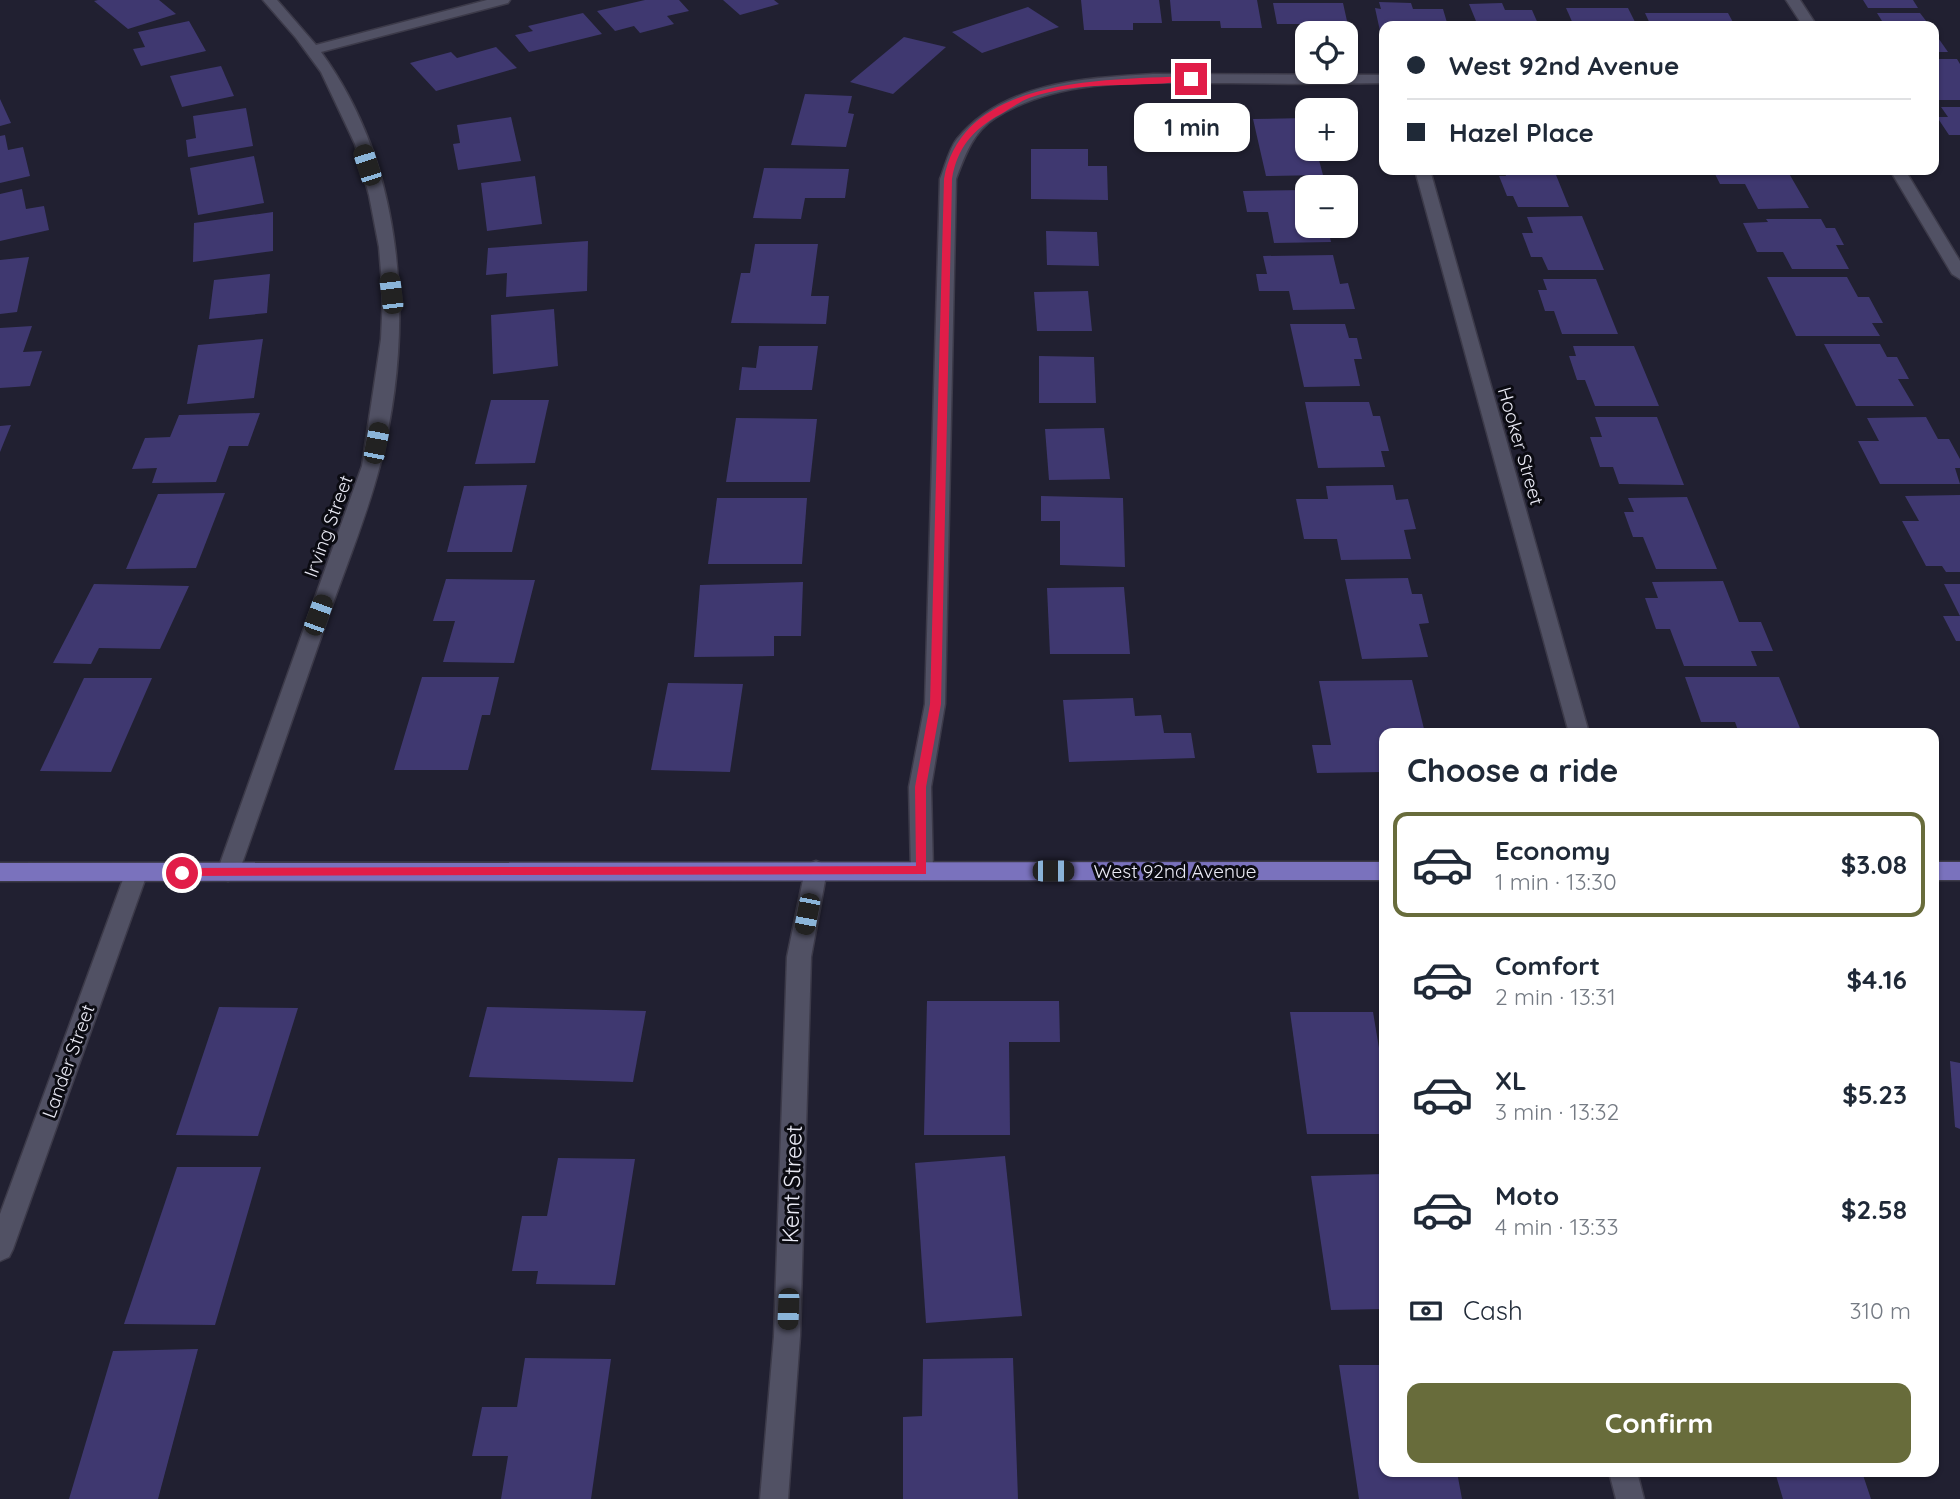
<!DOCTYPE html>
<html lang="en">
<head>
<meta charset="utf-8">
<style>
  :root { --surface:#fff; --page:#f6f6f7; --text:#1f2937; --muted:#747a83; --line:#e0e1e3; --accent:#686c3b }
  body { margin:0; font-family:Quicksand,sans-serif; background:var(--page); color:var(--text); height:100vh; display:flex; flex-direction:column; font-size:26px; white-space:nowrap }
  * { box-sizing:border-box; margin:0 }
  p { font-size:23px; color:var(--muted) }
  .icon { flex:none; width:38px; height:38px; fill:none; stroke:currentColor; stroke-width:2; stroke-linecap:round; stroke-linejoin:round }
  .map { position:relative; flex:1; overflow:hidden }
  .side { position:absolute; left:1379px; top:728px; width:560px; height:749px; display:flex; flex-direction:column; background:var(--surface); border-radius:14px; box-shadow:0 2px 5px #0004 }
  .side>* { flex:none }
  .guide { position:absolute; left:1379px; top:21px; width:560px; height:154px; border-radius:14px; box-shadow:0 2px 5px #0004; display:grid; align-content:center; height:154px; padding:0 28px; background:var(--surface) }
  .fabs { position:absolute; left:1295px; top:21px; display:grid; gap:14px }
  .fabs a { display:grid; place-items:center; width:63px; height:63px; border-radius:14px; background:var(--surface); box-shadow:0 2px 5px #0004; font-size:35px }
  .end { position:absolute; width:32px; height:32px; margin:-16px; border:9px solid #e11d48; background:#fff; box-shadow:0 0 0 4px #fff }
  .from { border-radius:50% }
  .bubble { position:absolute; height:49px; border-radius:14px; background:var(--surface); box-shadow:0 2px 5px #0004; font-size:23px; font-weight:700; line-height:49px; text-align:center }
  .car { position:absolute; width:21px; height:42px; margin:-21px -10px; border-radius:9px; box-shadow:0 0 5px 2px #0007; background:linear-gradient(#222 24%,#8ab4d8 0 40%,#222 0 76%,#8ab4d8 0 86%,#222 0) }
  .guide b { display:flex; align-items:center; gap:24px; height:66px; font-size:26px }
  .guide b+b { border-top:2px solid var(--line) }
  .guide i { width:18px; height:18px; background:var(--text) }
  ul { padding:0; list-style:none }
  li { display:flex; align-items:center; gap:21px; height:105px; margin:0 14px 10px; padding:0 14px; border:4px solid transparent; border-radius:14px }
  li div { flex:1 }
  li b { display:block; font-size:26px }
  li em { font-style:normal; font-weight:700 }
  li.on { border-color:var(--accent) }
  li>.icon { width:63px; height:63px; stroke-width:1.5 }
  h2 { padding:0 28px; font-size:32px; line-height:84px }
  .pay { display:flex; align-items:center; gap:18px; height:77px; padding:0 28px; font-size:26px }
  .pay p { margin-inline-start:auto }
  .cta { display:flex; gap:14px; margin-top:auto; padding:14px 28px }
  .cta a { flex:1; height:80px; border-radius:14px; background:var(--accent); color:#fff; font-size:28px; font-weight:700; line-height:80px; text-align:center }
  .map>svg:first-child { display:block }
  .building { fill:#3f3870 }
  .lines { fill:none; stroke-linecap:round; stroke-linejoin:round }
  .minor-casing { stroke:#3c3a49; stroke-width:3 }
  .major-casing { stroke:#3c3a49; stroke-width:3 }
  .minor { fill:#515164; fill-rule:evenodd }
  .major { fill:#7a72bd; fill-rule:evenodd }
  .route { fill:#e11d48 }
  .labels { text-anchor:middle; stroke-width:6; stroke-linejoin:round; paint-order:stroke }
  .street-label { font-size:19px; fill:#eaeaf5; stroke:#0b0b12 }
  .near-street-label { font-size:23px; fill:#eaeaf5; stroke:#0b0b12 }
</style>
</head>
<body>
<div class="map">
<svg width="1960" height="1499" viewBox="0 0 1960 1499">
  <rect width="100%" height="100%" fill="#212031"/>
  <!-- building -->
  <g class="building">
    <path d="M98,0H159L176,14L128,29L94,1Z"/>
    <path d="M645,0H679L689,11L667,16L674,24L640,33L634,26L615,31L597,11Z"/>
    <path d="M723,0H774L779,4L740,15Z"/>
    <path d="M1081,0H1159L1162,23H1133V30H1084Z"/>
    <path d="M1170,0H1257L1262,28H1221L1220,21H1172Z"/>
    <path d="M1863,0H1913L1918,8H1868Z"/>
    <path d="M1379,2L1411,3L1413,9H1443L1448,26H1384V31H1380L1375,8L1381,9Z"/>
    <path d="M1273,3H1343L1349,30H1304L1303,24H1277Z"/>
    <path d="M1502,3L1505,10H1532L1539,26H1478L1469,4Z"/>
    <path d="M1028,7L1059,27L982,53L952,32Z"/>
    <path d="M1566,8H1628L1637,26H1574Z"/>
    <path d="M583,13L602,34L529,52L515,35L533,31L528,26Z"/>
    <path d="M1645,13H1728L1735,26H1651Z"/>
    <path d="M1877,13H1920L1930,26H1877L1873,21H1882Z"/>
    <path d="M189,21L206,51L141,66L133,49L145,47L138,32Z"/>
    <path d="M1934,32L1948,52H1934Z"/>
    <path d="M904,37L946,47L893,94L850,82Z"/>
    <path d="M496,47L517,68L436,91L410,63L451,52L457,58Z"/>
    <path d="M1934,59H1957L1960,64V100H1937L1934,94Z"/>
    <path d="M221,66L234,96L182,107L170,76Z"/>
    <path d="M805,94L852,96L848,113L854,114L846,147L791,145Z"/>
    <path d="M0,99L11,123L0,126Z"/>
    <path d="M1941,107H1960V135H1949L1937,117H1948Z"/>
    <path d="M246,108L253,146L188,157L186,140L196,138L193,116Z"/>
    <path d="M511,117L521,161L458,170L453,144L460,143L457,125Z"/>
    <path d="M1307,118V149H1316L1323,175L1266,176L1253,119Z"/>
    <path d="M1151,122H1219L1223,147H1154Z"/>
    <path d="M5,135L8,150L23,147L30,176L0,183V136Z"/>
    <path d="M1031,149H1088V166H1107L1108,200L1031,199Z"/>
    <path d="M254,156L264,203L198,215L190,168Z"/>
    <path d="M764,168L849,169L845,198H805L801,219L753,218Z"/>
    <path d="M1504,170H1554L1569,207H1518L1513,196H1507L1499,176H1506Z"/>
    <path d="M1713,170H1787L1809,208L1758,209L1745,184H1720Z"/>
    <path d="M535,176L542,224L487,231L481,183Z"/>
    <path d="M22,189L26,209L44,206L49,230L0,241V194Z"/>
    <path d="M1307,190V226H1327L1331,242L1274,243L1268,212H1247L1243,191Z"/>
    <path d="M273,212V251L193,262L194,223Z"/>
    <path d="M1582,216L1604,270H1548L1542,257H1531L1522,233H1533L1527,217Z"/>
    <path d="M1766,219H1821L1826,228H1835L1844,245H1836L1849,269H1792L1783,252H1757L1743,223L1768,222Z"/>
    <path d="M1046,231L1097,232L1099,266L1047,265Z"/>
    <path d="M588,241L587,291L506,297L507,273L486,275L488,248Z"/>
    <path d="M755,244H818L811,296H829L826,324L731,323L741,273H750Z"/>
    <path d="M1333,255L1340,284L1348,283L1355,309L1293,310L1289,291H1259L1256,274H1267L1263,256Z"/>
    <path d="M29,257L17,312L0,314V260Z"/>
    <path d="M270,274L267,313L209,319L214,280Z"/>
    <path d="M1767,277H1847L1858,297H1869L1883,323H1872L1880,336H1796Z"/>
    <path d="M1543,279H1596L1618,334H1562L1554,311H1545L1538,290H1547Z"/>
    <path d="M1088,291L1092,331H1037L1034,292Z"/>
    <path d="M554,309L558,366L493,374L491,315Z"/>
    <path d="M1290,324H1345L1349,338H1357L1362,359H1354L1360,386L1304,387Z"/>
    <path d="M32,326L23,352L42,351L30,386L0,388V328Z"/>
    <path d="M263,339L254,398L187,404L198,345Z"/>
    <path d="M1824,344H1880L1887,357H1897L1909,379H1898L1914,406H1856Z"/>
    <path d="M759,346H818L812,390H739L742,367L756,368Z"/>
    <path d="M1573,346H1634L1659,406H1595L1585,380H1577L1569,356H1576Z"/>
    <path d="M1039,356L1094,357L1096,403H1039Z"/>
    <path d="M491,400H549L535,463L475,464Z"/>
    <path d="M1305,402H1369L1373,416H1380L1389,451H1381L1385,467L1318,468Z"/>
    <path d="M260,413L248,446H229L216,482L152,483L157,468L132,469L145,438L170,437L179,415Z"/>
    <path d="M1595,417H1657L1684,485L1619,484L1613,467H1600L1590,437H1602Z"/>
    <path d="M1926,417L1938,439H1949L1960,459V468H1955L1960,484H1880L1858,441H1879L1867,418Z"/>
    <path d="M736,418L817,419L810,482H726Z"/>
    <path d="M11,425L0,452V426Z"/>
    <path d="M1104,428L1110,479L1049,480L1045,429Z"/>
    <path d="M527,485L512,552H447L464,486Z"/>
    <path d="M1393,485L1396,500L1408,499L1416,529L1404,530L1411,559L1341,560L1337,539H1304L1296,499H1328L1326,486Z"/>
    <path d="M225,493L196,568L126,569L158,494Z"/>
    <path d="M1960,495V572H1946L1942,566H1926L1902,521H1919L1905,496Z"/>
    <path d="M1041,496L1123,498L1125,567L1060,565V521H1041Z"/>
    <path d="M1687,497L1717,569H1656L1643,537H1633L1624,512H1634L1628,498Z"/>
    <path d="M717,498H807L802,564H708Z"/>
    <path d="M1408,578L1412,594H1422L1429,623L1419,624L1428,657L1362,659L1345,579Z"/>
    <path d="M446,579L535,580L514,663L443,662L455,621H433Z"/>
    <path d="M1723,581L1739,622H1761L1773,651H1751L1757,666H1684L1670,629H1656L1645,598H1658L1652,582Z"/>
    <path d="M803,582L801,636H774V656L694,657L700,585Z"/>
    <path d="M94,584L189,586L160,649L99,648L91,664L53,663Z"/>
    <path d="M1944,584H1960V641H1956L1943,616H1960Z"/>
    <path d="M1124,587L1130,654H1050L1047,588Z"/>
    <path d="M422,677H499L490,715H482L468,770H394Z"/>
    <path d="M1685,677H1779L1802,733H1739L1735,722H1701Z"/>
    <path d="M84,678H152L111,772L40,771Z"/>
    <path d="M1412,680L1425,733H1384V772L1317,773L1312,745H1331L1319,681Z"/>
    <path d="M668,683L743,684L730,772L651,770Z"/>
    <path d="M1133,698L1135,716L1161,715L1164,733H1191L1195,758L1069,762L1063,700Z"/>
    <path d="M927,1001H1059L1060,1042H1009L1010,1135H924Z"/>
    <path d="M219,1007L298,1008L258,1136L176,1135Z"/>
    <path d="M487,1007L646,1011L633,1082L469,1077Z"/>
    <path d="M1290,1012H1373L1384,1078V1134H1307Z"/>
    <path d="M1950,1061L1960,1063V1129L1955,1127Z"/>
    <path d="M1005,1156L1022,1316L926,1323L915,1163Z"/>
    <path d="M558,1158L635,1159L615,1285L536,1284L538,1271H512L522,1216H547Z"/>
    <path d="M177,1167H261L215,1325L124,1324Z"/>
    <path d="M1384,1174V1309L1331,1310L1311,1176Z"/>
    <path d="M198,1349L158,1499H69L113,1351Z"/>
    <path d="M525,1358L611,1359L591,1499H501L508,1456H472L482,1407H517Z"/>
    <path d="M1013,1358L1018,1499H903V1417L922,1416L923,1359Z"/>
    <path d="M1339,1365H1384V1472H1457L1462,1499H1359Z"/>
    <path d="M1775,1472H1862L1871,1499H1783Z"/>
  </g>
  <g class="lines">
    <!-- minor casing -->
    <g class="minor-casing">
      <g id="minor">
        <path d="M263,0H277L316,45L487,0H510L508,3L321,52C406,168 415,330 380,465C366,520 343,573 325,626C296,708 268,790 239,872L236,878L228,881L220,878L217,872L362,466L381,339L383,296L379,247L369,195L355,144L321,72L296,38Z"/>
        <path d="M1786,0H1800L1817,26H1803Z"/>
        <path d="M1153,74L1384,75V83C1333,84 1281,84 1230,83C1153,83 1063,75 995,118C973,132 965,155 956,179L945,704L931,787L933,871L930,877L922,880L914,877L911,871L909,787L925,704L940,179C945,167 949,149 957,139C1004,82 1085,78 1153,74Z"/>
        <path d="M1415,170H1430L1589,733H1569Z"/>
        <path d="M1890,170H1905L1960,261V279L1952,274Z"/>
        <path d="M816,861L824,864L827,870L811,957L800,1336L788,1499H760L774,1336L787,957L805,870L808,864Z"/>
        <path d="M136,865L144,868L147,874L13,1249L9,1257L0,1261V1214L125,874L128,868Z"/>
        <path d="M1609,1472H1637L1644,1499H1616Z"/>
      </g>
    </g>
    <!-- major casing -->
    <g class="major-casing">
      <g id="major">
        <path d="M1384,862V880L0,881V863Z"/>
        <rect x="1934" y="862" width="26" height="18"/>
      </g>
    </g>
    <!-- minor -->
    <use href="#minor" class="minor"/>
    <!-- major -->
    <use href="#major" class="major"/>
  </g>
  <!-- route -->
  <path class="route" d="M1191,76L1194,80C1139,89 1082,79 1029,98C1019,102 1010,109 1001,114C973,129 957,148 952,179L941,704L926,787V874L178,876V870L182,868L916,866L915,787L930,704L944,179C962,75 1110,80 1191,76Z"/>
  <g class="labels">
    <!-- street labels -->
    <g class="street-label">
      <text transform="translate(1521 446) rotate(74)" y="7">Hooker Street</text>
      <text transform="translate(328 526) rotate(-70)" y="7">Irving Street</text>
      <text x="1175" y="878">West 92nd Avenue</text>
      <text transform="translate(68 1061) rotate(-70)" y="7">Lander Street</text>
    </g>
    <!-- near-street labels -->
    <g class="near-street-label">
      <text transform="translate(792 1184) rotate(-88)" y="8">Kent Street</text>
    </g>
  </g>
</svg>
<div class="fabs">
<a><svg class="icon" aria-label="locate" viewBox="0 0 24 24"><circle cx="12" cy="12" r="6"/><path d="M12 2v4M12 18v4M2 12h4M18 12h4"/></svg></a>
<a>+</a>
<a>−</a>
</div>
<i class="end from" style="left:182px;top:873px"></i>
<i class="end" style="left:1191px;top:79px"></i>
<div class="bubble" style="left:1134px;top:103px;width:116px">1 min</div>
<i class="car" style="left:367px;top:165px;rotate:342deg"></i>
<i class="car" style="left:391px;top:293px;rotate:353deg"></i>
<i class="car" style="left:376px;top:443px;rotate:11deg"></i>
<i class="car" style="left:318px;top:615px;rotate:20deg"></i>
<i class="car" style="left:1053px;top:871px;rotate:90deg"></i>
<i class="car" style="left:807px;top:914px;rotate:191deg"></i>
<i class="car" style="left:788px;top:1309px;rotate:182deg"></i>
<div class="guide">
<b><i class="from"></i>West 92nd Avenue</b>
<b><i></i>Hazel Place</b>
</div>
<section class="side">
<h2>Choose a ride</h2>
<ul>
<li class="on"><svg class="icon" aria-label="car" viewBox="0 0 24 24"><path d="M5 17H2v-5l4-1 3-4h7l3 4 3 1v5h-3M9 17h6M6 11h13"/><circle cx="7" cy="17" r="2"/><circle cx="17" cy="17" r="2"/></svg><div><b>Economy</b><p>1 min · 13:30</p></div><em>$3.08</em></li>
<li><svg class="icon" aria-label="car" viewBox="0 0 24 24"><path d="M5 17H2v-5l4-1 3-4h7l3 4 3 1v5h-3M9 17h6M6 11h13"/><circle cx="7" cy="17" r="2"/><circle cx="17" cy="17" r="2"/></svg><div><b>Comfort</b><p>2 min · 13:31</p></div><em>$4.16</em></li>
<li><svg class="icon" aria-label="car" viewBox="0 0 24 24"><path d="M5 17H2v-5l4-1 3-4h7l3 4 3 1v5h-3M9 17h6M6 11h13"/><circle cx="7" cy="17" r="2"/><circle cx="17" cy="17" r="2"/></svg><div><b>XL</b><p>3 min · 13:32</p></div><em>$5.23</em></li>
<li><svg class="icon" aria-label="car" viewBox="0 0 24 24"><path d="M5 17H2v-5l4-1 3-4h7l3 4 3 1v5h-3M9 17h6M6 11h13"/><circle cx="7" cy="17" r="2"/><circle cx="17" cy="17" r="2"/></svg><div><b>Moto</b><p>4 min · 13:33</p></div><em>$2.58</em></li>
</ul>
<div class="pay"><svg class="icon" aria-label="cash" viewBox="0 0 24 24"><path d="M3 7h18v10H3z"/><circle cx="12" cy="12" r="2"/></svg>Cash<p>310 m</p></div>
<div class="cta"><a>Confirm</a></div>
</section>
</div>
</body>
</html>
